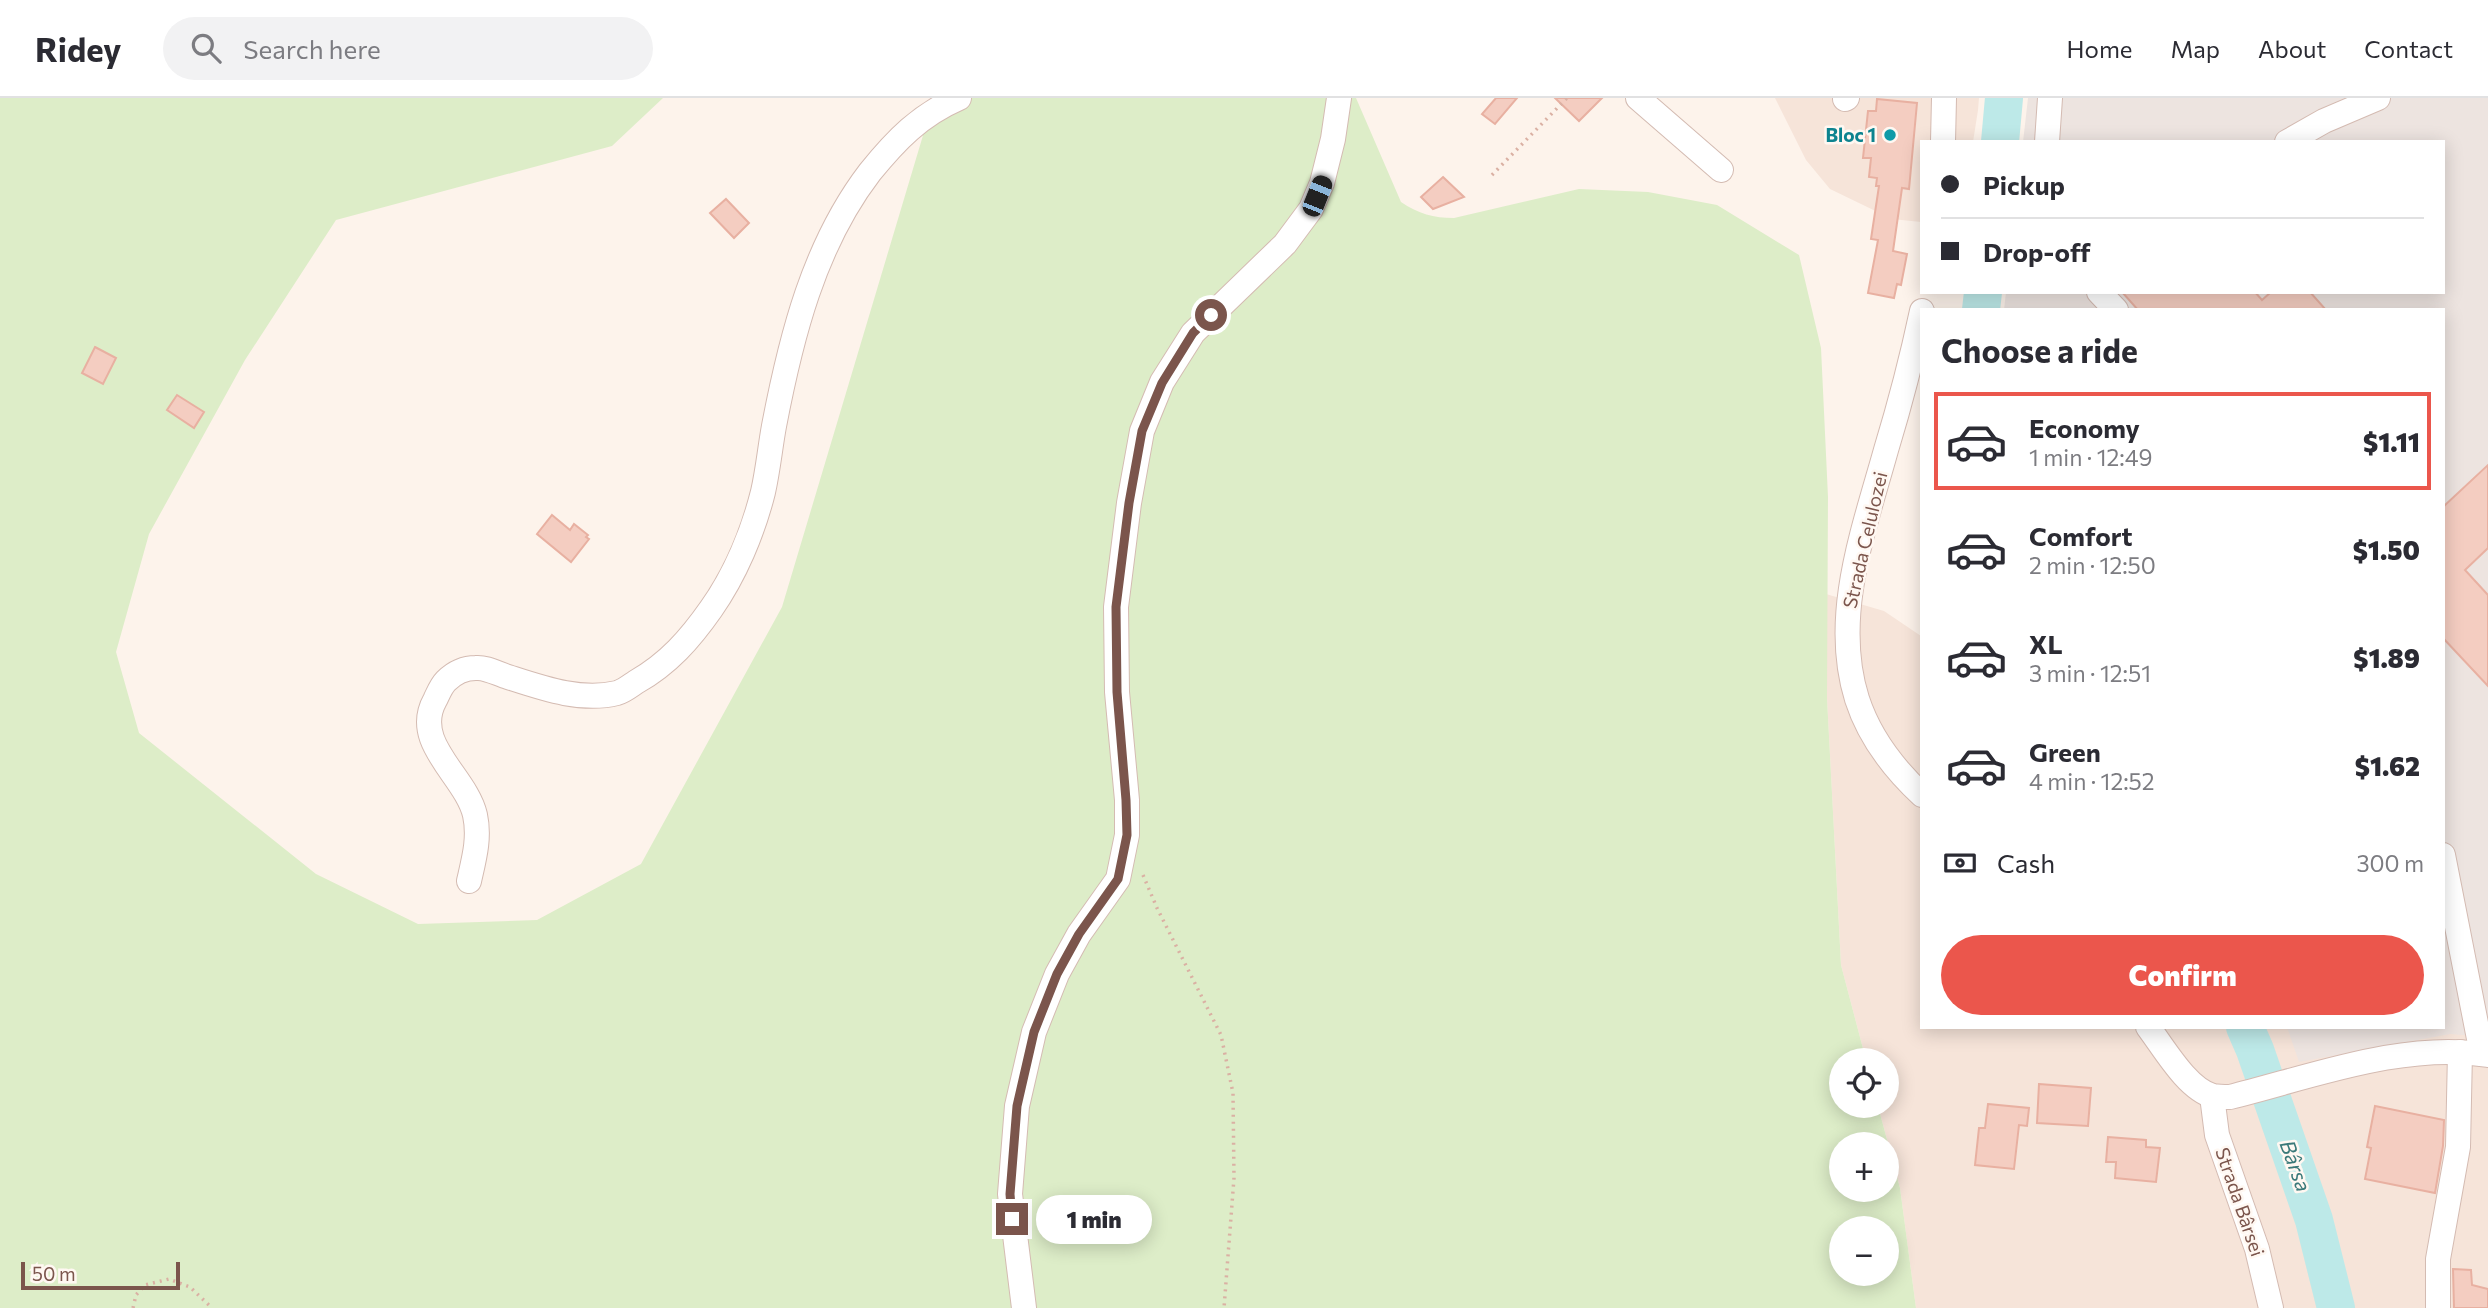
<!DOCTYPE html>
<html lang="en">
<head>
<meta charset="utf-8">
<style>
  :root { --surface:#fff; --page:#f2f2f3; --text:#2b2b33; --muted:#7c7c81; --line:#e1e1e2; --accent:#eb564c }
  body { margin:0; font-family:Commissioner,sans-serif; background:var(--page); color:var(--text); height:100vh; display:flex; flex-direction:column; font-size:26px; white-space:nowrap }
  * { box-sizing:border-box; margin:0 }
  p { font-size:23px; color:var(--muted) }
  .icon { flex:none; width:38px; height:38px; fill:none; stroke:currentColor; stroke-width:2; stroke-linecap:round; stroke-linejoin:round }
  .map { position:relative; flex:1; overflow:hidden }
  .sheet { position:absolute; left:1920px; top:210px; width:525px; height:721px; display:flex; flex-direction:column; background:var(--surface); border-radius:0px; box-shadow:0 4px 18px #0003 }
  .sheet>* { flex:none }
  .guide { position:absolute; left:1920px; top:42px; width:525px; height:154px; border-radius:0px; box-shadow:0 4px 18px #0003; display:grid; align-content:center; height:154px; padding:0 21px; background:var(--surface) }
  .tools { position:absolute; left:1829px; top:950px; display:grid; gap:14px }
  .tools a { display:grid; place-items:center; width:70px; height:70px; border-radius:50%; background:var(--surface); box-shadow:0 4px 18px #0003; font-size:35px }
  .scale { position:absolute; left:21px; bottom:18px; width:159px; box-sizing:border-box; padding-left:7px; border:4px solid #7b554c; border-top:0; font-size:19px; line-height:24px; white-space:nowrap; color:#7b554c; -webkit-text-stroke:5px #fff8f2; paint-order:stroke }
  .end { position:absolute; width:32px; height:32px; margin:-16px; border:9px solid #7b554c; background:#fff; box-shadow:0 0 0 4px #fff }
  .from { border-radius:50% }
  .bubble { position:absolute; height:49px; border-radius:24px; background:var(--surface); box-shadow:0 4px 18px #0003; font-size:23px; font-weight:800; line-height:49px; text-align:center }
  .car { position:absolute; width:21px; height:42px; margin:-21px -10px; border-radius:9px; box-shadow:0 0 5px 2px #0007; background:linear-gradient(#222 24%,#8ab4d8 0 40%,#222 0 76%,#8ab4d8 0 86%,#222 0) }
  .guide b { display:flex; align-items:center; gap:24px; height:66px; font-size:26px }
  .guide b+b { border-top:2px solid var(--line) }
  .guide i { width:18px; height:18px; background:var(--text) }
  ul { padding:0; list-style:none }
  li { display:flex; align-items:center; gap:21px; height:98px; margin:0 14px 10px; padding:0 7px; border:4px solid transparent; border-radius:0px }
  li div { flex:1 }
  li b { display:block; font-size:26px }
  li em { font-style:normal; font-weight:800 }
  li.on { border-color:var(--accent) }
  li>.icon { width:63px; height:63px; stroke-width:1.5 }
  h2 { padding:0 21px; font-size:32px; line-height:84px }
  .pay { display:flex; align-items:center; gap:18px; height:77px; padding:0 21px; font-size:26px }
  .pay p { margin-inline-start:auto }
  .button { display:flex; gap:14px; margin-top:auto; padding:14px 21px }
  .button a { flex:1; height:80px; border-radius:42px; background:var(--accent); color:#fff; font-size:28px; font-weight:800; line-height:80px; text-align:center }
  header { display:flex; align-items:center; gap:42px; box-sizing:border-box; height:98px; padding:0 35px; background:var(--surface); border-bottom:2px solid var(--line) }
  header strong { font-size:33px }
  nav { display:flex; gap:38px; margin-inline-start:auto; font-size:24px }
  .search { width:490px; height:63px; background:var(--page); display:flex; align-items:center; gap:18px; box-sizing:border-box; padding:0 24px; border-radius:38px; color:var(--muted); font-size:26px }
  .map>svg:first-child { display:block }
  .residential { fill:#f6e4d9 }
  .industrial { fill:#ede4e0 }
  .green { fill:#ddedc8; fill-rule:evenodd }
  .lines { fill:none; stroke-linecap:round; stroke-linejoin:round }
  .river { stroke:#bde9e8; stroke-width:38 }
  .building { fill:#f4cdc1; stroke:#e8b0a1; stroke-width:2 }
  .minor-casing { stroke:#d4bbb2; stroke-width:26 }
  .path { stroke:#dab0a3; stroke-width:3.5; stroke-dasharray:2 5; stroke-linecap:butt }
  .minor { stroke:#fff; stroke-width:24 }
  .route { stroke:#7b554c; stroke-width:9 }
  .culture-dot { fill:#0f9aa8; stroke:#fff8f2; stroke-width:2.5 }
  .labels { text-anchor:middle; stroke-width:5; stroke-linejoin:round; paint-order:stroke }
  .culture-label { font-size:19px; font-weight:bold; fill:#0d838f; stroke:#fff8f2; text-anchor:end }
  .street-label { font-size:19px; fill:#7b554c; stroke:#fff8f2 }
  .water-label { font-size:21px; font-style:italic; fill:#3a7979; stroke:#fff8f2 }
</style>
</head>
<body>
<header>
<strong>Ridey</strong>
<div class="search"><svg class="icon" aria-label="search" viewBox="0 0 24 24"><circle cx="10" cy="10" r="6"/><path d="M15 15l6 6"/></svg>Search here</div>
<nav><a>Home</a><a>Map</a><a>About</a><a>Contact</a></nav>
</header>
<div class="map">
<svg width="2488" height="1210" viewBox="0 0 2488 1210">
  <rect width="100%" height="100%" fill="#fdf3eb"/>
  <!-- residential -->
  <g class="residential">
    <path d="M1775,0H1979L1978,12L1973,44H1922L1921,124L1892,121L1830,91L1806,62Z"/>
    <path d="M1826,496L1884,513L1921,538L1922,929H2443L2488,803V1210H1916L1900,1090L1878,1008H1886V962H1866L1841,867L1827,600Z"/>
  </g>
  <!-- industrial -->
  <path class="industrial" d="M2028,0H2488V939L2450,936L2299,964L2287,929H2443V212H2004L2006,194H2443V44H2023Z"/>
  <!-- green -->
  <path class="green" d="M0,0H663L612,48L336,122L245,262L149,436L116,554L139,635L316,776L418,826L537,822L641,766L782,509L930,14L938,0H1356L1401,104C1419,116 1433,120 1454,120L1579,91L1648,94L1717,107L1799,157L1821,250L1828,399L1827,600L1841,867L1866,962H1841V1008H1878L1900,1090L1916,1210H0ZM1841,1046H1886V1092H1841ZM1841,1130H1886V1176H1841Z"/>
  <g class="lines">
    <!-- river -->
    <g class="river">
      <path d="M2000,44L2004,0"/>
      <path d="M1981,212L1983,194"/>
      <path d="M2245,929L2255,952L2314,1122L2336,1210"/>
    </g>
  </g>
  <!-- building -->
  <g class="building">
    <path d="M1496,0H1517L1495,26L1482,16Z"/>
    <path d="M1555,0H1602L1579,23Z"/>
    <path d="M1877,1L1917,5L1909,91L1902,90L1893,153L1907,156L1901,187L1897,186L1894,200L1868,195L1878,142L1871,141L1879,88H1876L1877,80L1869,79L1871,60H1863L1868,13H1876Z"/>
    <path d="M1443,79L1464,99L1433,111L1421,99Z"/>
    <path d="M726,101L749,125L734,140L710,115Z"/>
    <path d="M2122,194H2255L2262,202L2271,194H2310L2326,212H2138Z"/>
    <path d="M95,249L116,260L103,286L82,275Z"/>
    <path d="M177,297L204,314L194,330L167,312Z"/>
    <path d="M2488,367V450L2465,472L2488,497V588L2443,540V409Z"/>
    <path d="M552,417L570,432L574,426L588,437L586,439L589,441L571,464L537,436Z"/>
    <path d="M2039,986L2091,990L2088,1028L2037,1025Z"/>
    <path d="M1988,1006L2029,1010L2027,1028L2019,1027L2014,1071L1975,1067L1979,1030H1985Z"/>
    <path d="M2375,1008L2444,1022L2443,1048L2435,1095L2365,1081L2371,1050L2367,1049Z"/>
    <path d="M2108,1039L2146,1042V1049L2160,1050L2156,1084L2115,1080L2116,1064H2106Z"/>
    <path d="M2453,1171L2471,1172L2472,1187L2488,1191V1210H2454Z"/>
  </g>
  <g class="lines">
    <!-- minor casing -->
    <g class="minor-casing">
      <g id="minor">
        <path d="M1638,0L1721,72"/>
        <path d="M1845,1L1847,0"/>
        <path d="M1943,44L1944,0"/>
        <path d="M2047,44L2050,0"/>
        <path d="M2287,44L2324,23L2378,0"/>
        <path d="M2099,194L2116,212"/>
        <path d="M1922,213C1912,260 1900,306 1886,352C1864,431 1831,519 1857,601C1869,638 1894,671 1922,697"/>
        <path d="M2443,757L2482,956"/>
        <path d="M469,783C474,761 480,740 475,717C466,678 411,645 435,602C438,596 441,588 446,583C454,575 464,570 476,570C486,569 498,576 508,579C542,590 581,604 617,595C624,593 630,588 636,584C668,566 690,541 711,511C735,477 753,434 763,394C768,372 770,350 774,328C791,239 814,147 870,74C896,42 920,17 959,0"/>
        <path d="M2148,929C2164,950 2187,991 2213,998C2218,999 2225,999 2230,999C2311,979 2404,943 2488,957"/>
        <path d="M2212,998L2217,1037L2257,1151L2271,1210"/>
        <path d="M1024,1210L1010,1096L1017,1008L1034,934L1057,876L1079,836L1118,781L1127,737V702L1117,594L1116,509L1129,405L1142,333L1162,284L1193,235L1285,146L1311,111L1322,85L1333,41L1339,0"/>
        <path d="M2438,1210V1161L2458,1049L2460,954"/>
      </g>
    </g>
    <!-- path -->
    <g class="path">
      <path d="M1492,77L1567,0"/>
      <path d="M1143,777L1157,810L1221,937L1233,995L1234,1080L1224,1210"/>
      <path d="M133,1210L136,1197L145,1187L169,1181L190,1189L212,1210"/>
    </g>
    <!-- minor -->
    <use href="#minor" class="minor"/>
  </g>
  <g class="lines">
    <!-- route -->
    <path class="route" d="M1012,1121L1010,1096L1017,1008L1034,934L1057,876L1079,836L1118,781L1127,737L1126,702L1117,594L1116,509L1129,405L1142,333L1162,285L1193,235L1211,217"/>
  </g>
  <!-- markers -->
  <circle class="culture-dot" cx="1890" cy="37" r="7"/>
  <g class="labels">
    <!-- culture labels -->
    <g class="culture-label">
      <text x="1876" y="44">Bloc 1</text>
    </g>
    <!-- street labels -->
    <g class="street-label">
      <text transform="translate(1865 442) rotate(-77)" y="7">Strada Celulozei</text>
      <text transform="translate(2240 1104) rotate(71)" y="7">Strada Bârsei</text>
    </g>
    <!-- water labels -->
    <g class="water-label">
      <text transform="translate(2295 1068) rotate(70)" y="7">Bârsa</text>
    </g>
  </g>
</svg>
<div class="tools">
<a><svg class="icon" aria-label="locate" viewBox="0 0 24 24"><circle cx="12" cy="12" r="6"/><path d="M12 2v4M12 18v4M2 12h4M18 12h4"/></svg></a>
<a>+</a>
<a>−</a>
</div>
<div class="scale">50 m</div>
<i class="end from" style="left:1211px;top:217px"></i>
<i class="end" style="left:1012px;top:1121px"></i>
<div class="bubble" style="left:1036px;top:1097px;width:116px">1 min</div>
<i class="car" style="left:1317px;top:98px;rotate:22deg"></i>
<div class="guide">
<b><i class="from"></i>Pickup</b>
<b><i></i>Drop-off</b>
</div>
<section class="sheet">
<h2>Choose a ride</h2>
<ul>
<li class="on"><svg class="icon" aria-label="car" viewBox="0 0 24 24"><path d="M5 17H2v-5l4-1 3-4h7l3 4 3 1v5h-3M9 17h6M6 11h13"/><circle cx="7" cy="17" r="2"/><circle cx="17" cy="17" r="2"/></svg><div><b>Economy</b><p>1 min · 12:49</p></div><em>$1.11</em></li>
<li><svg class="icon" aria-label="car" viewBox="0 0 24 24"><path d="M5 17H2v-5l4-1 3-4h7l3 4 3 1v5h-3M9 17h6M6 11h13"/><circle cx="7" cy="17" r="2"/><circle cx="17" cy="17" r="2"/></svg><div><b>Comfort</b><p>2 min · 12:50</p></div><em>$1.50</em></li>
<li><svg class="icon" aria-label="car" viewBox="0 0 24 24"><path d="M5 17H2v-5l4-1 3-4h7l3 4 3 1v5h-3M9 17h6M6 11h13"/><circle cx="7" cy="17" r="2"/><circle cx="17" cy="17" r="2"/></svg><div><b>XL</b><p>3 min · 12:51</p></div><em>$1.89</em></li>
<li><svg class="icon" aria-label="car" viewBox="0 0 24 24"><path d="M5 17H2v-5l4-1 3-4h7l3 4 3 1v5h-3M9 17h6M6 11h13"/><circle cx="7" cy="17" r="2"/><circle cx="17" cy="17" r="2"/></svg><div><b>Green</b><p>4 min · 12:52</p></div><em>$1.62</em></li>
</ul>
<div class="pay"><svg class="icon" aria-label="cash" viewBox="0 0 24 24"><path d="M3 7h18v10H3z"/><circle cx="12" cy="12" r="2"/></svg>Cash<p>300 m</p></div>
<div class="button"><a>Confirm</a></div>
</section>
</div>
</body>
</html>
